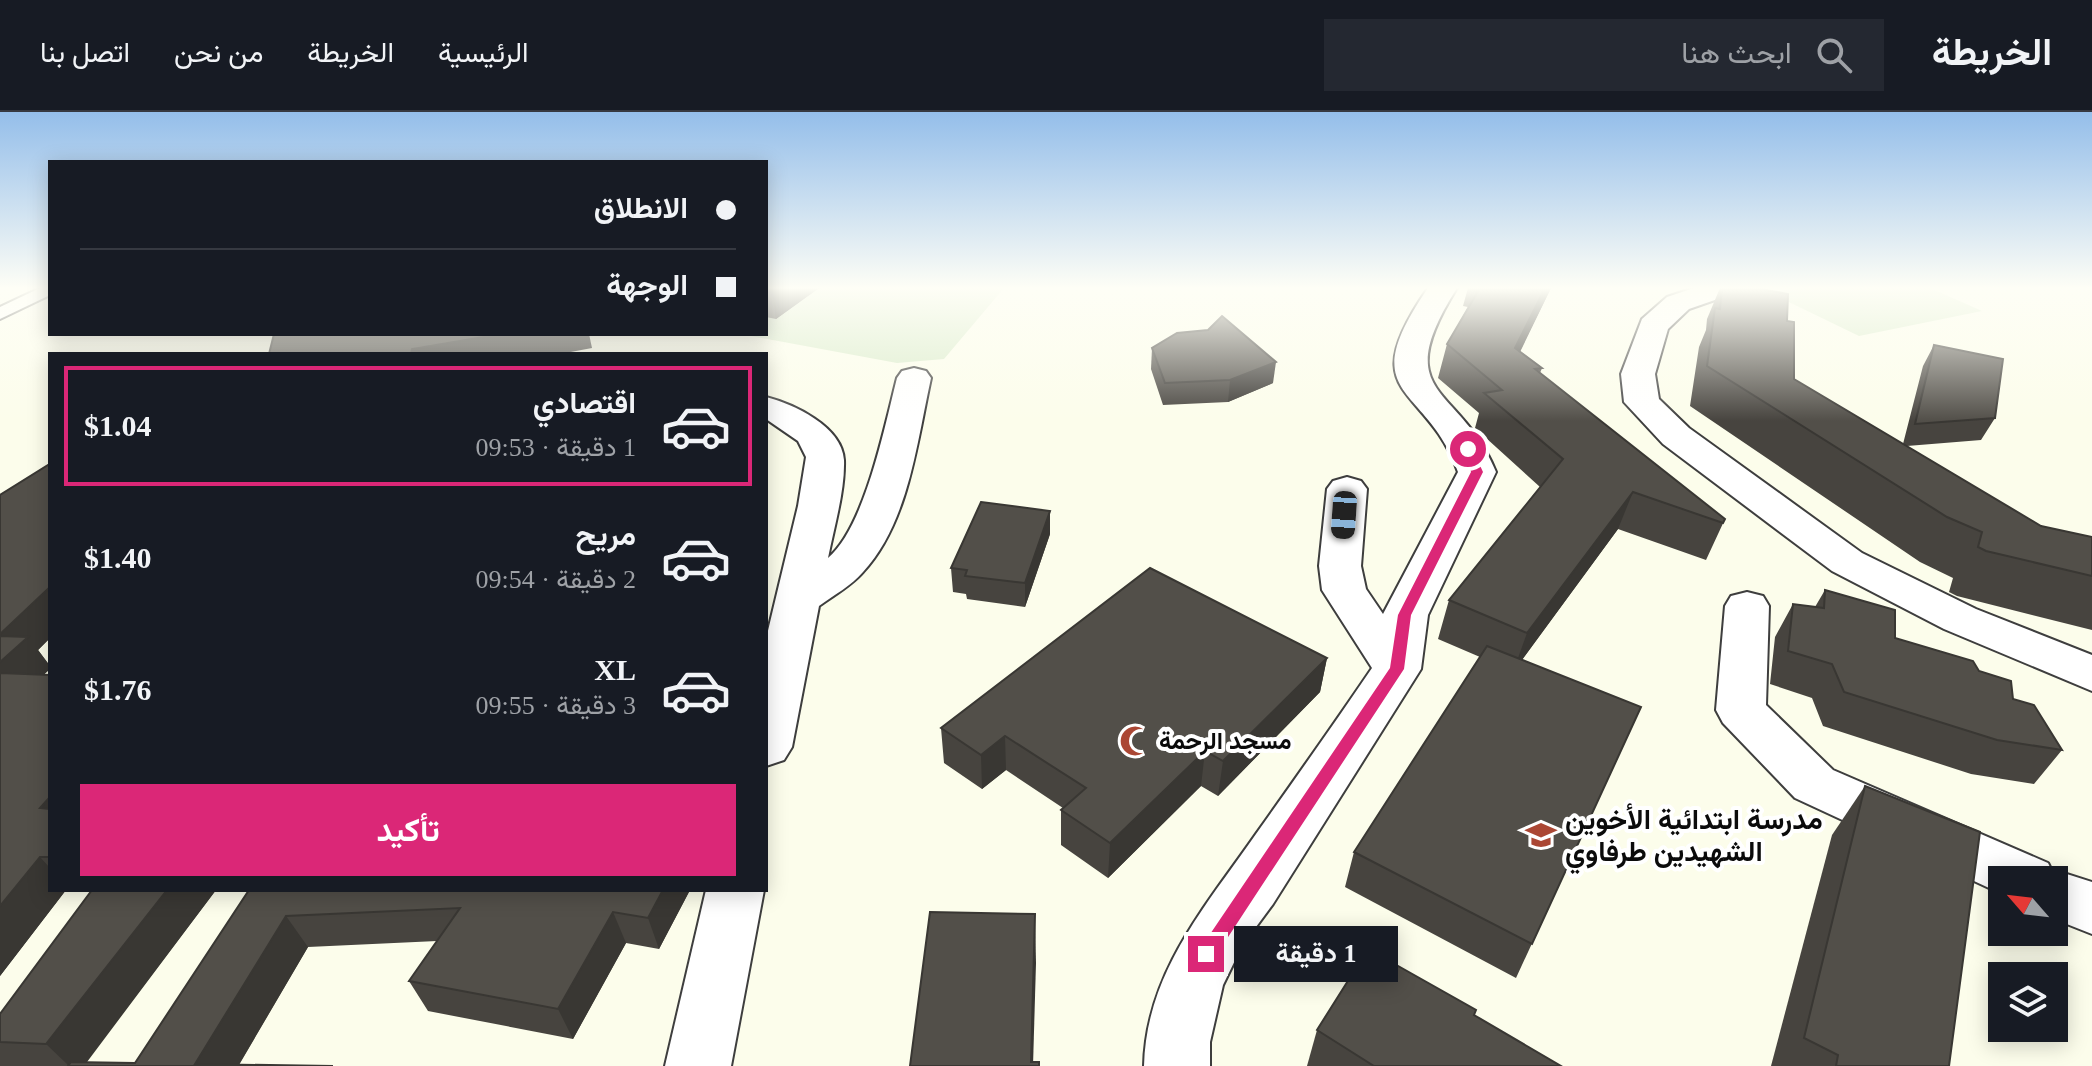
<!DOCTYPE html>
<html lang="ar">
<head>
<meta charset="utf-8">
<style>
  :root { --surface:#171b24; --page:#242831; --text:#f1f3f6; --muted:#9ea1a6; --line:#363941; --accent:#db2777 }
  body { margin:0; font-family:"Times New Roman",Vazirmatn,serif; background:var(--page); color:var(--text); direction:rtl; height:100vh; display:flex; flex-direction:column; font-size:30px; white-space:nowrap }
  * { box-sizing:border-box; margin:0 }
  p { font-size:26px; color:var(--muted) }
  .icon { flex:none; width:44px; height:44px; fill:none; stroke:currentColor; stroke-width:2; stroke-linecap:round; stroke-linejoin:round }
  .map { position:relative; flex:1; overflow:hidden; direction:ltr }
  .side { position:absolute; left:48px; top:240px; width:720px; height:540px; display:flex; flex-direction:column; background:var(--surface); border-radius:0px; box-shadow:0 4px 20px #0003; direction:rtl }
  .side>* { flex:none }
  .guide { position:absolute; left:48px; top:48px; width:720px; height:176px; border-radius:0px; box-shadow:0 4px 20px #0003; direction:rtl; display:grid; align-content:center; height:176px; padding:0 32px; background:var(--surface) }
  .needle { width:52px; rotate:298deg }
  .tools { position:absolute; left:1988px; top:754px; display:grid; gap:16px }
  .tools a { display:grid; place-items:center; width:80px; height:80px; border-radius:0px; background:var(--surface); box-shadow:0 4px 20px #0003; font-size:40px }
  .end { position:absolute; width:36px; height:36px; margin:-18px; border:10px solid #db2777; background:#fff; box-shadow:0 0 0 4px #fff }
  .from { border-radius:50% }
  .bubble { position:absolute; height:56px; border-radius:0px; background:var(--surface); box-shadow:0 4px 20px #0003; font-size:26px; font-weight:700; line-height:56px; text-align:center; direction:rtl }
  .car { position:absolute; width:24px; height:48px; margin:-24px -12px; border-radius:10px; box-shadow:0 0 6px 2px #0007; background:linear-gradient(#222 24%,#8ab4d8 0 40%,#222 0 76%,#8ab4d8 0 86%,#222 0) }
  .guide b { display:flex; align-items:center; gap:28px; height:76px; font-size:30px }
  .guide b+b { border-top:2px solid var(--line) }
  .guide i { width:20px; height:20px; background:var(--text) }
  ul { padding:14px 0 0; list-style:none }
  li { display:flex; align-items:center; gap:24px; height:120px; margin:0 16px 12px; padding:0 16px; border:4px solid transparent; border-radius:0px }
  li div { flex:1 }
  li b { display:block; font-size:30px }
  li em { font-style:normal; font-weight:700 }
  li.active { border-color:var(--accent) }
  li>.icon { width:72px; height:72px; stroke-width:1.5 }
  .cta { display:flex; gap:16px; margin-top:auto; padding:16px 32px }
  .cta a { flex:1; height:92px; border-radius:0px; background:var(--accent); color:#fff; font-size:32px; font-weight:700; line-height:92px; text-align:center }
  header { display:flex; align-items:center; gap:48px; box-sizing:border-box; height:112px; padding:0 40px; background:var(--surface); border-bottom:2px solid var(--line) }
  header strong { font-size:38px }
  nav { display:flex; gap:44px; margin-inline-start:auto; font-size:28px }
  .search { width:560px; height:72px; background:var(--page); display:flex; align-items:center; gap:20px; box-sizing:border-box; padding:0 28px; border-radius:0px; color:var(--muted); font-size:30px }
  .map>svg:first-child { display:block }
  .pitch { fill:#d9ebca }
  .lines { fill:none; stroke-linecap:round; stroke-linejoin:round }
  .service-casing { stroke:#3e3e3e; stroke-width:4 }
  .minor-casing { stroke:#3e3e3e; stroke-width:4 }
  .service { fill:#fff; fill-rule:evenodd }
  .minor { fill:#fff; fill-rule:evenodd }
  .wall { fill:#47443f }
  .shaded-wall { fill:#393733 }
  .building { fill:#524f49; stroke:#393733; stroke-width:2 }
  .route { fill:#db2777 }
  .labels { text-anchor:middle; stroke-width:8; stroke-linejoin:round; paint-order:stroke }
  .poi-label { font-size:24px; font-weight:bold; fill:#0b0b0b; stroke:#fff; text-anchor:start }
  .near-poi-label { font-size:28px; font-weight:bold; fill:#0b0b0b; stroke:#fff; text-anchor:start }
</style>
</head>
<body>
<header>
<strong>الخريطة</strong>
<div class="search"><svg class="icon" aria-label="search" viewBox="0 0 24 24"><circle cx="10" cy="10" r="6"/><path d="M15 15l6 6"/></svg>ابحث هنا</div>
<nav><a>الرئيسية</a><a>الخريطة</a><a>من نحن</a><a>اتصل بنا</a></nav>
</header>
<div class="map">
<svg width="2092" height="954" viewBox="0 0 2092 954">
  <rect width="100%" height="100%" fill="#fcfdeb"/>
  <!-- pitch -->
  <g class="pitch">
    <path d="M766,176H1004L944,247L897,251L740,222H766Z"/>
    <path d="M1801,176H1930L1982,199L1859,224L1770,181Z"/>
  </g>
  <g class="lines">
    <!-- service casing -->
    <g class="service-casing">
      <path id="service" d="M40,176H50V183L0,207V195Z"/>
    </g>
    <!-- minor casing -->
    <g class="minor-casing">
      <g id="minor">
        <path d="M1428,176H1457C1387,287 1460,271 1496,360L1428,503L1421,557L1273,792L1242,834L1223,873L1210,930V954H1144C1146,861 1206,794 1256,722C1295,667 1334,612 1372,556L1322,478L1319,454L1327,377L1333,369L1347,365L1361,369L1367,377L1361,454L1366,477L1383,502L1458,360C1426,270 1351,288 1428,176Z"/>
        <path d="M1694,176H1737L1732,182L1689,197L1668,217L1655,262L1659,287L1689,316L1862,441L1976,497L2092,543V579L1944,517L1832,459L1663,332L1624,290L1621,262L1642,207L1667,185Z"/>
        <path d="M914,256L926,259L931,266C917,329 909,410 863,460C851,474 834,483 819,494L792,635L784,648L766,654V527L798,394L806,345L798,329L766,307V285C793,292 842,314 844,348C845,379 834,415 828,446C865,415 885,313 897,266L902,259Z"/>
        <path d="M1747,480L1763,484L1769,494L1766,593L1833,658L2048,751L2051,757L2092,770V822L2054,807V768H2002V782L1795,686L1723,611L1716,598L1725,494L1731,484Z"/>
        <path d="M706,778H764L731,954H665Z"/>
      </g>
    </g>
    <!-- service -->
    <use href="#service" class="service"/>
    <!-- minor -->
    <use href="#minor" class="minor"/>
  </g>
  <!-- wall -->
  <g class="wall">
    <path d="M766,176H819L776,207L766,205Z"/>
    <path d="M1468,176H1551L1520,239L1542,256L1540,261L1725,407L1706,448L1618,417L1522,548L1641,595L1516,866L1345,775L1354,740L1480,545L1438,527L1449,488L1540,375L1475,316L1479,301L1438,266L1447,232L1468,195L1463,194Z"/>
    <path d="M1720,176H1756L1787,209L1794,267L1903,332L1923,254L1934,233L1995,306L1981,328L1907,334L2041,414L2092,425V518L1957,484L1949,480L1953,466L1920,450L1690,294L1699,235L1706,218L1707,207Z"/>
    <path d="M1152,236L1273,271L1228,290L1163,293L1151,257Z"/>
    <path d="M50,353V526L38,538L50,554V557L43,563H50V778H66L0,864Z"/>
    <path d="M1050,422L1025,495L967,487L966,482L953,480L951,456Z"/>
    <path d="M1825,478L1895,526L1979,559L2013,587L2062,638L2034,672L1971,662L1823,614L1812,586L1770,572L1775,525L1793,492L1815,495Z"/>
    <path d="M1327,546L1320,580L1218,684L1201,674L1108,766L1061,733V698L1063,696L1006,658L982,677L944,651L941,616Z"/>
    <path d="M1865,674L1949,954H1771L1832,723Z"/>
    <path d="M216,778L86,950L135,951L249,778H690L659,837L626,831L573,927L428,899L409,869L437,829L308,835L239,953L333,954H0V902Z"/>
    <path d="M1474,903L1561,954H1307L1317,918Z"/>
  </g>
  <!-- shaded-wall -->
  <g class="shaded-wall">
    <path d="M778,176H819L776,207L772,180Z"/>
    <path d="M1545,176H1551L1506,269L1515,236Z"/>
    <path d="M501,222H589L592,236L560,242H411L412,237Z"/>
    <path d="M1276,250L1273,271L1228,290L1230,268Z"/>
    <path d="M1633,380L1618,417L1513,560L1527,521Z"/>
    <path d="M1050,399V422L1025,495V471Z"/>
    <path d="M50,475V526L38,538L50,554V557L12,592L0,577V522Z"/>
    <path d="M1327,546L1320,580L1218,684L1223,649Z"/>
    <path d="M1005,624L1006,658L982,677L981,643Z"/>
    <path d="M1205,639L1201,674L1108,766L1110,731Z"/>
    <path d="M50,685V708L40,696Z"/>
    <path d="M40,745L50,756V778H66L0,864V794Z"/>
    <path d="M167,778H216L84,954H69L46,932Z"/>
    <path d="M663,778H690L659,837L648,806Z"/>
    <path d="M613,800L626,831L573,927L558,897Z"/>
    <path d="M1035,802L1036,851L1033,954H1031Z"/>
    <path d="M286,804L308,835L238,954L195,952Z"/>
  </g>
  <!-- building -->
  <g class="building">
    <path d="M766,176H778L772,180L766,179Z"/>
    <path d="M1480,176H1545L1515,236L1542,256L1535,257L1725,407L1723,411L1633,380L1527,521L1449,488L1563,347L1484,281L1502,278L1447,232Z"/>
    <path d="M1722,176H1756L1788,182L1787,209L1794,210V267L2041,414L2092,425V464L1986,439L1978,435L1982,420L1947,405L1707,254L1715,196L1720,197Z"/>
    <path d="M1222,204L1276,250L1230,268L1165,271L1152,236L1177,221L1208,218Z"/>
    <path d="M274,222H501L412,237L411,242H269Z"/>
    <path d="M1934,233L2003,247L1995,306L1915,312Z"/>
    <path d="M48,353H50V475L0,522V383Z"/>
    <path d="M981,390L1050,399L1025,471L965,464L967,458L951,456Z"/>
    <path d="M1150,456L1327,546L1223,649L1205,639L1110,731L1061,698L1086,676L1005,624L981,643L941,616Z"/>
    <path d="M1825,478L1895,498V526L1973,549L1979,559L2011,569L2013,587L2034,593L2062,638L1997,628L1844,580L1832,552L1788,539L1793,492L1824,496Z"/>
    <path d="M0,524L28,525L0,550Z"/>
    <path d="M1487,534L1641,595L1532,832L1354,740Z"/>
    <path d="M0,561L50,563V685L40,696L50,697V745H40L0,794Z"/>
    <path d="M1865,674L1980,720L1949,954H1836L1838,943L1804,926Z"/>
    <path d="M92,778H167L46,932L0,930V902Z"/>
    <path d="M249,778H663L648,806L613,800L558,897L409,869L460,796L286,804L195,952L333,954H68L71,950L135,951Z"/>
    <path d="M930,800L1035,802L1031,950H1039V954H910Z"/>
    <path d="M1368,837L1476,898L1474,903L1561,954H1374L1317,918Z"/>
  </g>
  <!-- sky -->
  <linearGradient id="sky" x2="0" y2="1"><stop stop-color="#94beea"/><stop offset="0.57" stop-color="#fefef6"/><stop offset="1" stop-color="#fefef6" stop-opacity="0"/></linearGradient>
  <rect width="2092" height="309" fill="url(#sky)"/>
  <!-- route -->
  <path class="route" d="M1464,334H1471L1483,360L1411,503L1404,557L1213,848H1200L1197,842L1200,837L1390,556L1398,503L1471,360Z"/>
  <!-- icons -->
  <defs>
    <g id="mosque-bare" transform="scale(2.4)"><path d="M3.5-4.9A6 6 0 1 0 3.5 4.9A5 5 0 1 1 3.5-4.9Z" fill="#ab4734" stroke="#fff" stroke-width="2.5" paint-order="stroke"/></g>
    <g id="school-bare" transform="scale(2.4)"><path d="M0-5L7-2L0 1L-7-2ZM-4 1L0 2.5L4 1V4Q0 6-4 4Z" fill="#ab4734" stroke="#fff" stroke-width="2.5" paint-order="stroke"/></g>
  </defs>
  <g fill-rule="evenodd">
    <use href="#mosque-bare" x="1135" y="629"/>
    <use href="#school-bare" x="1541" y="723"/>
  </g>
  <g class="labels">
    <!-- poi labels -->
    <g class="poi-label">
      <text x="1159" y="637">مسجد الرحمة</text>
    </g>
    <!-- near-poi labels -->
    <g class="near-poi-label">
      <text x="1565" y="717">مدرسة ابتدائية الأخوين<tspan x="1565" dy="32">الشهيدين طرفاوي</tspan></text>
    </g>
  </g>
</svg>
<div class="tools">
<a><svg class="needle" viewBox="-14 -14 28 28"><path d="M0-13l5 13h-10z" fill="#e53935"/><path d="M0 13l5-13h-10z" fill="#9ea1a6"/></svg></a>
<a><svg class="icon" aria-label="layers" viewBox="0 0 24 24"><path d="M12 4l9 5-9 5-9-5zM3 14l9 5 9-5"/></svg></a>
</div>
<i class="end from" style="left:1468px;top:337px"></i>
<i class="end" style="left:1206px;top:842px"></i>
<div class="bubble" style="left:1234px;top:814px;width:164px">1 دقيقة</div>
<i class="car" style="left:1344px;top:403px;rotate:184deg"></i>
<div class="guide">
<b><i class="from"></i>الانطلاق</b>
<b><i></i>الوجهة</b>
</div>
<section class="side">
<ul>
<li class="active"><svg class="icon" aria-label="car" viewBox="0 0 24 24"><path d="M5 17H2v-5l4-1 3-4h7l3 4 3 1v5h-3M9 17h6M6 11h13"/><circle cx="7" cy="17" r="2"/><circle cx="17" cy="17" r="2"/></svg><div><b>اقتصادي</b><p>1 دقيقة · 09:53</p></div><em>$1.04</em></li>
<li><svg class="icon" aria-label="car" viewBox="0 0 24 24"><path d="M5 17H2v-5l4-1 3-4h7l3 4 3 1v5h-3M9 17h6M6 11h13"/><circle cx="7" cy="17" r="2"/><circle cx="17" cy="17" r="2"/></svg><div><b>مريح</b><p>2 دقيقة · 09:54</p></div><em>$1.40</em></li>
<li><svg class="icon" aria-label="car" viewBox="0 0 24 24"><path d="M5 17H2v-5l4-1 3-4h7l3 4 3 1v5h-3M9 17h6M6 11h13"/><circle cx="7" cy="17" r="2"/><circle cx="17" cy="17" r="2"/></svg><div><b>XL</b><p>3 دقيقة · 09:55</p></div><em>$1.76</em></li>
</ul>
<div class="cta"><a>تأكيد</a></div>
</section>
</div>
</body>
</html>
